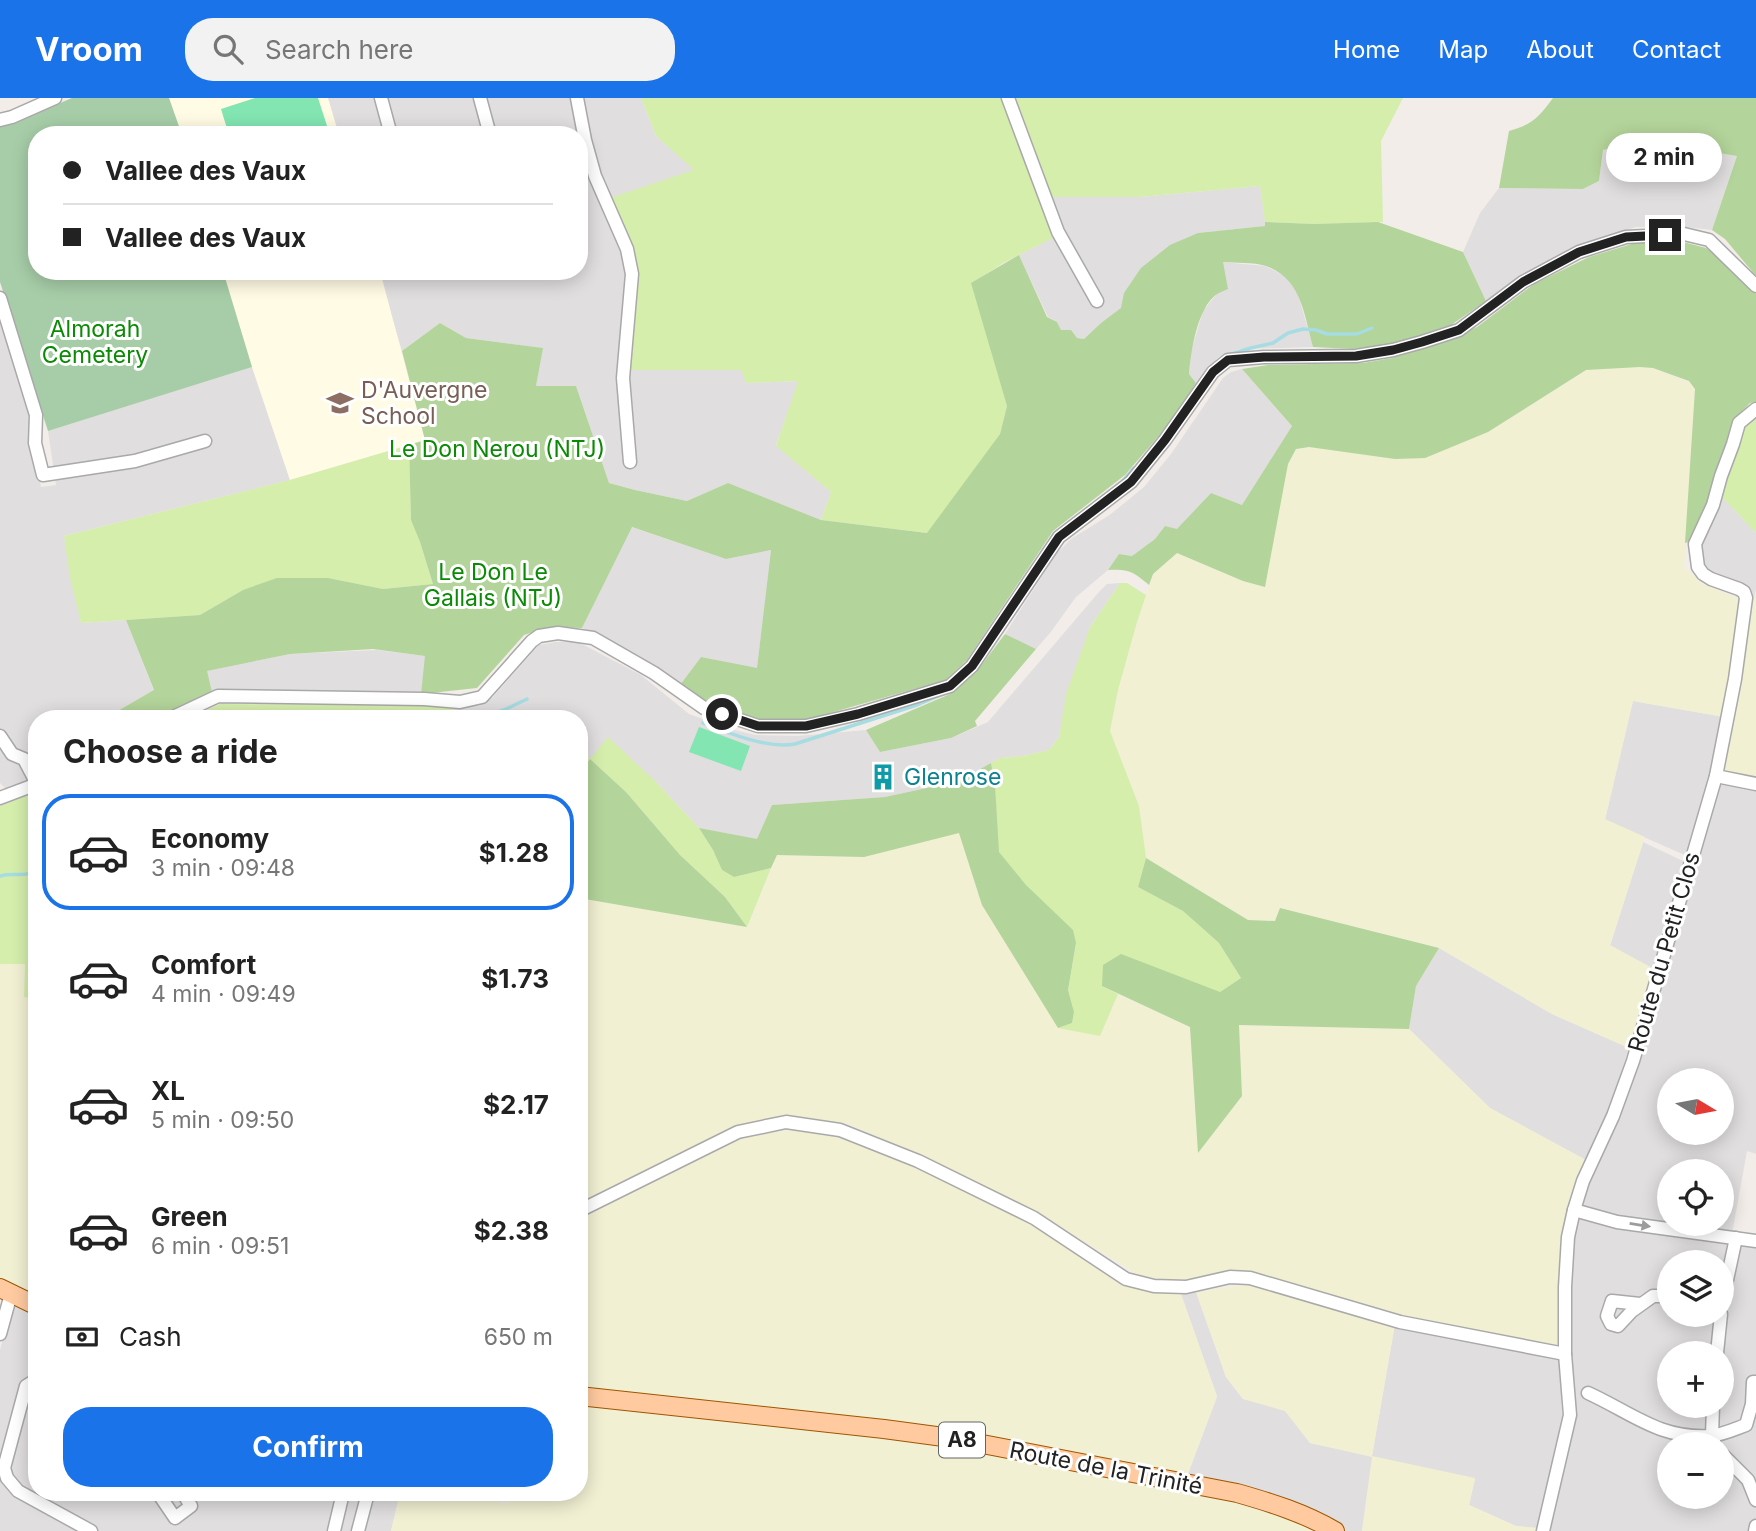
<!DOCTYPE html>
<html lang="en">
<head>
<meta charset="utf-8">
<style>
  :root { --surface:#fff; --page:#f2f2f2; --text:#222; --muted:#767676; --line:#e0e0e0; --accent:#1a73e8 }
  body { margin:0; font-family:Inter,sans-serif; background:var(--page); color:var(--text); height:100vh; display:flex; flex-direction:column; font-size:26px; white-space:nowrap }
  * { box-sizing:border-box; margin:0 }
  p { font-size:23px; color:var(--muted) }
  .icon { flex:none; width:38px; height:38px; fill:none; stroke:currentColor; stroke-width:2; stroke-linecap:round; stroke-linejoin:round }
  .map { position:relative; flex:1; overflow:hidden }
  .sheet { position:absolute; left:28px; top:612px; width:560px; height:791px; display:flex; flex-direction:column; background:var(--surface); border-radius:28px; box-shadow:0 4px 18px #0003 }
  .sheet>* { flex:none }
  .banner { position:absolute; left:28px; top:28px; width:560px; height:154px; border-radius:28px; box-shadow:0 4px 18px #0003; display:grid; align-content:center; height:154px; padding:0 35px; background:var(--surface) }
  .needle { width:46px; rotate:100deg }
  .tools { position:absolute; left:1657px; top:970px; display:grid; gap:14px }
  .tools a { display:grid; place-items:center; width:77px; height:77px; border-radius:50%; background:var(--surface); box-shadow:0 4px 18px #0003; font-size:35px }
  .end { position:absolute; width:32px; height:32px; margin:-16px; border:9px solid #222; background:#fff; box-shadow:0 0 0 4px #fff }
  .from { border-radius:50% }
  .bubble { position:absolute; height:49px; border-radius:24px; background:var(--surface); box-shadow:0 4px 18px #0003; font-size:23px; font-weight:700; line-height:49px; text-align:center }
  .banner b { display:flex; align-items:center; gap:24px; height:66px; font-size:26px }
  .banner b+b { border-top:2px solid var(--line) }
  .banner i { width:18px; height:18px; background:var(--text) }
  ul { padding:0; list-style:none }
  li { display:flex; align-items:center; gap:21px; height:116px; margin:0 14px 10px; padding:0 21px; border:4px solid transparent; border-radius:28px }
  li div { flex:1 }
  li b { display:block; font-size:26px }
  li em { font-style:normal; font-weight:700 }
  li.selected { border-color:var(--accent) }
  li>.icon { width:63px; height:63px; stroke-width:1.5 }
  h2 { padding:0 35px; font-size:32px; line-height:84px }
  .pay { display:flex; align-items:center; gap:18px; height:77px; padding:0 35px; font-size:26px }
  .pay p { margin-inline-start:auto }
  .action { display:flex; gap:14px; margin-top:auto; padding:14px 35px }
  .action a { flex:1; height:80px; border-radius:28px; background:var(--accent); color:#fff; font-size:28px; font-weight:700; line-height:80px; text-align:center }
  header { display:flex; align-items:center; gap:42px; box-sizing:border-box; height:98px; padding:0 35px; background:var(--accent); color:#fff }
  header strong { font-size:33px }
  nav { display:flex; gap:38px; margin-inline-start:auto; font-size:24px }
  .search { width:490px; height:63px; background:var(--page); display:flex; align-items:center; gap:18px; box-sizing:border-box; padding:0 24px; border-radius:28px; color:var(--muted); font-size:26px }
  .map>svg:first-child { display:block }
  .residential { fill:#e0dedf; fill-rule:evenodd }
  .education { fill:#fffbe4 }
  .farmland { fill:#f1f0d3 }
  .grass { fill:#d5eeac }
  .forest { fill:#b3d49a }
  .cemetery { fill:#a7cda8 }
  .pitch { fill:#82e5b2 }
  .lines { fill:none; stroke-linecap:round; stroke-linejoin:round }
  .stream { stroke:#a6dce2; stroke-width:3.5 }
  .minor-casing { stroke:#a9a9a9; stroke-width:15 }
  .primary-casing { stroke:#9f5500; stroke-width:20 }
  .minor { stroke:#fff; stroke-width:12 }
  .primary { stroke:#ffcaa0; stroke-width:18 }
  .oneway { fill:#9c9c9c }
  .route { stroke:#222; stroke-width:9 }
  .labels { text-anchor:middle; stroke-width:6; stroke-linejoin:round; paint-order:stroke }
  .shield { fill:#fff; stroke:#646464; stroke-width:2 }
  .shield-label { font-size:21px; font-weight:bold; fill:#222 }
  .park-label { font-size:23px; fill:#0b8a05; stroke:#fff }
  .education-label { font-size:23px; fill:#785e54; stroke:#fff; text-anchor:start }
  .culture-label { font-size:23px; fill:#0d838f; stroke:#fff; text-anchor:start }
  .street-label { font-size:23px; fill:#222; stroke:#fff }
</style>
</head>
<body>
<header>
<strong>Vroom</strong>
<div class="search"><svg class="icon" aria-label="search" viewBox="0 0 24 24"><circle cx="10" cy="10" r="6"/><path d="M15 15l6 6"/></svg>Search here</div>
<nav><a>Home</a><a>Map</a><a>About</a><a>Contact</a></nav>
</header>
<div class="map">
<svg width="1756" height="1433" viewBox="0 0 1756 1433">
  <rect width="100%" height="100%" fill="#f2ede8"/>
  <!-- residential -->
  <g class="residential">
    <path d="M327,0H641L656,38L695,72L742,272L746,285L799,283L776,347L831,394L821,422L728,385L687,403L635,392L609,385L576,288H536L542,250L466,240L440,225L402,253L378,173H579V37H338Z"/>
    <path d="M1632,45L1669,47L1737,58L1712,132L1685,129H1636L1587,144L1520,180L1486,203L1463,154L1480,115L1499,90L1583,91L1599,83L1603,52Z"/>
    <path d="M1260,88L1266,128L1198,135L1122,210L1101,225L1084,241L1077,240L1061,232L1057,224L1048,219L1019,157L1054,139L1048,99H1140Z"/>
    <path d="M1222,164L1265,168L1287,179L1298,196L1313,249L1239,251L1219,259L1207,270L1196,285L1189,276L1191,254L1203,213L1216,197Z"/>
    <path d="M0,224L27,310L41,389L56,387L48,333L252,269L290,382L64,438L81,525L126,522L154,593L104,621H37V680L6,691L0,685Z"/>
    <path d="M1242,271L1292,328L1242,407L1211,395L1177,432L1165,428L1155,441L1132,458L1119,456L1108,472L1076,499L1050,535L1036,551L1005,536L1057,455L1071,441L1111,416L1144,389L1171,356L1223,280L1231,274Z"/>
    <path d="M1721,398L1756,435V492L1753,503L1749,492L1708,474L1703,467L1700,446Z"/>
    <path d="M631,429L726,461L771,452L757,571L701,559L680,587L594,534L582,530Z"/>
    <path d="M1120,485L1090,529L1063,620L1059,639L1049,652L1023,658L1000,660L959,683L885,699L772,707L757,742L699,730L655,683L590,661L579,653V621H452L454,607L479,608L492,600L539,547L556,544H578L641,577L689,616L734,632L756,637L797,638L866,632L880,654L951,640L988,624L1099,494L1107,486Z"/>
    <path d="M377,552L426,558L421,596L222,592L212,594L206,573L290,556Z"/>
    <path d="M1633,603L1724,619L1710,677L1687,758L1605,722Z"/>
    <path d="M1721,683L1756,689V1056L1747,1053L1732,1136L1619,1121L1581,1106L1587,1083L1624,1007L1636,970ZM1670,982H1722V1034H1670ZM1670,1073H1722V1125H1670Z"/>
    <path d="M1643,744L1685,764L1656,872L1610,848Z"/>
    <path d="M1439,850L1552,916L1629,950L1608,1015L1586,1062L1490,1010L1409,931L1416,888Z"/>
    <path d="M1577,1120L1616,1128L1729,1145L1722,1175V1164H1670V1216H1722V1176L1734,1178L1742,1147L1756,1148V1433H1547L1575,1318L1571,1255L1570,1187L1573,1145ZM1670,1255H1722V1307H1670ZM1670,1346H1722V1398H1670Z"/>
    <path d="M1196,1194L1226,1279L1243,1301L1285,1312L1310,1345L1372,1358L1395,1226L1560,1262L1562,1318L1537,1430L1516,1428L1469,1407L1475,1381L1373,1359L1362,1433H1345L1312,1411L1232,1386L1186,1381L1217,1298L1181,1196Z"/>
    <path d="M15,1206L37,1217V1395H400L391,1433H0V1252L10,1212Z"/>
  </g>
  <!-- education -->
  <g class="education">
    <path d="M169,0H328L339,37H182Z"/>
    <path d="M223,173H380L425,342L290,382L252,269Z"/>
  </g>
  <!-- farmland -->
  <g class="farmland">
    <path d="M1640,269L1653,270L1689,284L1695,291L1684,469L1701,485L1742,502L1724,619L1633,603L1605,721L1645,739L1610,847L1656,872L1629,950L1552,916L1439,850L1281,810L1275,823L1248,822L1146,760L1139,708L1110,634L1118,592L1137,524L1153,476L1177,455L1243,483L1288,366L1296,351L1488,334L1586,272Z"/>
    <path d="M1756,492V682L1722,676Z"/>
    <path d="M959,734L982,807L1100,938L1118,896L1190,929L1198,1054L1242,998L1239,927L1409,931L1490,1010L1586,1062L1564,1133L1557,1247L1413,1224L1241,1176L1179,1183L1142,1179L1041,1117L846,1025L777,1019L741,1029L590,1103L589,1098L579,1097V800L747,829L777,757L864,759Z"/>
    <path d="M0,866H25L24,899L37,901V1197L0,1182Z"/>
    <path d="M792,1032L841,1040L905,1061L960,1088L1037,1128L1136,1189L1181,1196L1217,1299L1186,1381L579,1291V1121L740,1039Z"/>
    <path d="M1251,1186L1395,1226L1372,1358L1475,1380L1469,1407L1516,1428L1537,1430L1536,1433H1362L1372,1359L1310,1345L1285,1313L1243,1301L1226,1279L1196,1194Z"/>
    <path d="M579,1303L948,1345L1238,1402L1296,1419L1323,1433H391L400,1395H460L508,1406L511,1395H579Z"/>
  </g>
  <!-- grass -->
  <g class="grass">
    <path d="M641,0H1003L1055,139L1005,164L972,185L1007,308L1000,336L928,435L821,422L831,394L776,348L798,283L746,285L741,272H627L636,179L610,100L694,72L656,38Z"/>
    <path d="M1011,0H1403L1381,43L1383,124L1314,126L1265,124L1260,88L1140,99H1048Z"/>
    <path d="M1756,315V435L1721,398L1742,327Z"/>
    <path d="M409,347L411,422L420,444L433,486L383,491L328,480L243,492L200,517L81,525L70,480L64,438L290,382Z"/>
    <path d="M1120,485H1127L1146,497L1137,524L1118,592L1110,633L1139,708L1146,760L1138,789L1183,813L1219,845L1241,880L1220,894L1102,888L1118,896L1100,938L1058,930L1072,925L1074,914L1068,892L1076,846L998,754L995,687L991,665L1000,660L1023,658L1049,652L1059,639L1066,596L1090,529Z"/>
    <path d="M220,606L454,607L452,621H188Z"/>
    <path d="M608,639L655,683L699,730L713,752L722,772L734,779L771,770L747,829L725,799L680,757L626,694L590,661L579,675V653L590,661Z"/>
    <path d="M37,694V901L24,899L25,866H0V708Z"/>
  </g>
  <!-- forest -->
  <g class="forest">
    <path d="M1553,0H1756V178L1725,141L1712,132L1737,58L1669,47L1632,45L1603,52L1599,83L1583,91L1499,90L1509,33C1532,27 1539,19 1553,0Z"/>
    <path d="M1265,124L1314,126L1378,124L1463,154L1486,203L1451,227L1393,246L1353,251L1313,249C1304,217 1302,181 1266,168C1253,164 1236,165 1223,164L1228,191C1224,193 1220,194 1217,196C1197,210 1191,253 1189,276L1196,285L1174,320L1125,377L1053,433L967,562L946,582L809,621H758L707,603L680,587L701,559L757,570L771,452L726,461L632,429L582,530L549,529L524,537L477,590L421,596L425,558L373,551L290,556L207,573L212,594L157,621H104L154,592L126,522L200,517L243,492L277,480H328L383,491L433,486L420,444L411,422L409,347L425,342L402,253L440,225L466,240L543,250L536,288H576L609,385L635,392L687,403L728,385L821,422L927,435L1000,336L1007,308L971,185L1019,157L1047,219L1057,224L1061,232H1071L1077,240L1084,241L1101,225L1121,210L1124,195L1141,170L1170,147L1198,135L1265,128Z"/>
    <path d="M1683,144L1706,150L1718,158L1756,196V304L1750,305L1733,323L1729,341L1709,404L1692,443L1685,445L1695,291L1689,283L1653,270L1640,269L1586,272L1488,334L1425,360L1395,361L1309,349L1296,351L1288,366L1265,489L1243,483L1177,455L1153,476L1149,487C1133,474 1130,471 1108,472L1119,456L1132,458L1155,441L1165,428L1177,431L1211,395L1242,407L1292,328L1242,271L1268,267L1363,265L1392,260L1451,241L1477,229L1534,186L1589,159L1635,145Z"/>
    <path d="M1005,536L1036,551L975,623L977,628L951,640L880,654L866,632L950,596L977,573Z"/>
    <path d="M590,661L626,694L680,757L725,799L747,829L579,800V675Z"/>
    <path d="M991,665L995,687L999,754L1026,787L1073,832L1076,845L1068,892L1074,914L1072,925L1058,930L982,807L959,735L864,759L777,757L771,770L734,779L722,772L713,752L699,730L757,741L772,707L885,699L959,683Z"/>
    <path d="M1146,760L1248,822L1275,823L1280,810L1439,850L1416,888L1409,931L1239,927L1242,998L1198,1055L1190,929L1102,888L1103,867L1121,856L1220,894L1241,880L1219,845L1183,813L1138,789Z"/>
  </g>
  <!-- cemetery -->
  <path class="cemetery" d="M72,0H169L182,37H37V173H223L252,269L48,333L0,184V27L18,23Z"/>
  <!-- pitch -->
  <g class="pitch">
    <path d="M255,0H318L330,37H229L221,11Z"/>
    <path d="M699,629L750,648L741,673L689,654Z"/>
  </g>
  <g class="lines">
    <!-- stream -->
    <g class="stream">
      <path d="M1231,256L1251,250L1273,245L1288,235L1303,231L1316,232L1327,236H1357L1372,230"/>
      <path d="M1123,383L1134,370"/>
      <path d="M486,621L491,616L504,612L527,601"/>
      <path d="M703,625C728,635 768,651 795,646L917,607L943,596"/>
      <path d="M0,778C14,774 23,780 37,773"/>
    </g>
    <!-- minor casing -->
    <g class="minor-casing">
      <g id="minor">
        <path d="M381,0L391,37"/>
        <path d="M480,0L490,37"/>
        <path d="M577,0L585,42L595,78L627,151L632,176L623,280L630,364"/>
        <path d="M1008,0L1058,134L1097,203"/>
        <path d="M0,22L12,19L55,0"/>
        <path d="M0,200L36,317L35,345L43,377L135,363L205,343"/>
        <path d="M169,621L218,598L424,601L460,604L482,599L532,543L539,538L558,535L593,540L654,575L704,610L758,628H806L858,616L950,588L972,568L1059,439L1131,384L1165,342L1213,274L1228,262L1264,259L1356,258L1393,252L1422,244L1459,232L1523,184L1579,154L1626,139L1684,136L1709,142L1756,188"/>
        <path d="M0,638L12,656L24,661L37,686L0,700"/>
        <path d="M1716,678L1756,686"/>
        <path d="M1574,1112L1617,1124L1756,1143"/>
        <path d="M579,1113L738,1034L786,1024L840,1032L918,1063L1034,1120L1126,1181L1154,1188L1186,1189L1230,1179L1250,1180L1400,1224L1565,1256"/>
        <path d="M1722,1205L1736,1140"/>
        <path d="M1640,1206L1612,1203L1607,1218L1611,1226L1618,1228L1632,1213L1653,1198H1670"/>
        <path d="M37,1230V1245"/>
        <path d="M0,1236L11,1196"/>
        <path d="M1717,1255L1721,1216"/>
        <path d="M37,1281L26,1288L4,1370L7,1380L18,1393L91,1433"/>
        <path d="M1588,1295C1632,1315 1659,1341 1710,1338C1722,1337 1735,1331 1746,1327L1752,1306L1753,1284H1756"/>
        <path d="M1713,1307L1712,1338L1714,1342"/>
        <path d="M1722,1356L1748,1382L1756,1402"/>
        <path d="M158,1395L175,1420L191,1408L183,1395"/>
        <path d="M334,1433L343,1395"/>
        <path d="M358,1433L368,1395"/>
        <path d="M1543,1433L1570,1317L1565,1256V1189L1568,1139L1574,1112L1583,1083L1613,1018L1633,963L1716,678L1735,581L1746,500L1744,494L1739,491L1711,481L1703,476L1698,469L1695,446L1713,407L1721,378L1733,346L1739,325L1756,311"/>
        <path d="M1755,1433L1756,1428"/>
      </g>
    </g>
    <!-- primary casing -->
    <g class="primary-casing">
      <g id="primary">
        <path d="M0,1190L37,1208"/>
        <path d="M579,1298L884,1331L951,1340L1237,1395C1272,1405 1304,1415 1335,1433"/>
      </g>
    </g>
    <!-- minor -->
    <use href="#minor" class="minor"/>
    <!-- primary -->
    <use href="#primary" class="primary"/>
  </g>
  <!-- one-way arrows -->
  <defs><path id="oneway-solid" d="M-6-.8H1V-3.2L6.5 0L1 3.2V.8H-6Z" transform="scale(1.75)"/></defs>
  <use class="oneway" href="#oneway-solid" transform="translate(1640 1127) rotate(9)"/>
  <g class="lines">
    <!-- route -->
    <path class="route" d="M722,616L758,628H806L858,616L950,588L972,568L1059,439L1131,384L1165,342L1213,274L1228,262L1264,259L1356,258L1393,252L1422,244L1459,232L1523,184L1579,154L1626,139L1665,137"/>
  </g>
  <!-- icons -->
  <defs>
    <g id="school-bare" transform="scale(2.1)"><path d="M0-5L7-2L0 1L-7-2ZM-4 1L0 2.5L4 1V4Q0 6-4 4Z" fill="#8d6e63" stroke="#fff" stroke-width="2.5" paint-order="stroke"/></g>
    <g id="building-bare" transform="scale(2.1)"><path d="M-4-6H4V6H1V3H-1V6H-4ZM-2.5-4.3h1.7v1.8h-1.7ZM.8-4.3h1.7v1.8H.8ZM-2.5-1h1.7V.8h-1.7ZM.8-1h1.7V.8H.8Z" fill="#0f9aa8" stroke="#fff" stroke-width="2.5" paint-order="stroke"/></g>
  </defs>
  <g fill-rule="evenodd">
    <use href="#school-bare" x="340" y="305"/>
    <use href="#building-bare" x="883" y="679"/>
  </g>
  <g class="labels">
    <!-- shield labels -->
    <rect class="shield" x="939" y="1324.5" width="46" height="35" rx="5"/>
    <g class="shield-label">
      <text x="962" y="1349">A8</text>
    </g>
    <!-- park labels -->
    <g class="park-label">
      <text x="95" y="239">Almorah<tspan x="95" dy="26">Cemetery</tspan></text>
      <text x="497" y="359">Le Don Nerou (NTJ)</text>
      <text x="493" y="482">Le Don Le<tspan x="493" dy="26">Gallais (NTJ)</tspan></text>
    </g>
    <!-- education labels -->
    <g class="education-label">
      <text x="361" y="300">D'Auvergne<tspan x="361" dy="26">School</tspan></text>
    </g>
    <!-- culture labels -->
    <g class="culture-label">
      <text x="904" y="687">Glenrose</text>
    </g>
    <!-- street labels -->
    <g class="street-label">
      <text transform="translate(1664 854) rotate(-74)" y="8">Route du Petit Clos</text>
      <text transform="translate(1106 1370) rotate(11)" y="8">Route de la Trinité</text>
    </g>
  </g>
</svg>
<div class="tools">
<a><svg class="needle" viewBox="-14 -14 28 28"><path d="M0-13l5 13h-10z" fill="#e53935"/><path d="M0 13l5-13h-10z" fill="#767676"/></svg></a>
<a><svg class="icon" aria-label="locate" viewBox="0 0 24 24"><circle cx="12" cy="12" r="6"/><path d="M12 2v4M12 18v4M2 12h4M18 12h4"/></svg></a>
<a><svg class="icon" aria-label="layers" viewBox="0 0 24 24"><path d="M12 4l9 5-9 5-9-5zM3 14l9 5 9-5"/></svg></a>
<a>+</a>
<a>−</a>
</div>
<i class="end from" style="left:722px;top:616px"></i>
<i class="end" style="left:1665px;top:137px"></i>
<div class="bubble" style="left:1606px;top:35px;width:116px">2 min</div>
<div class="banner">
<b><i class="from"></i>Vallee des Vaux</b>
<b><i></i>Vallee des Vaux</b>
</div>
<section class="sheet">
<h2>Choose a ride</h2>
<ul>
<li class="selected"><svg class="icon" aria-label="car" viewBox="0 0 24 24"><path d="M5 17H2v-5l4-1 3-4h7l3 4 3 1v5h-3M9 17h6M6 11h13"/><circle cx="7" cy="17" r="2"/><circle cx="17" cy="17" r="2"/></svg><div><b>Economy</b><p>3 min · 09:48</p></div><em>$1.28</em></li>
<li><svg class="icon" aria-label="car" viewBox="0 0 24 24"><path d="M5 17H2v-5l4-1 3-4h7l3 4 3 1v5h-3M9 17h6M6 11h13"/><circle cx="7" cy="17" r="2"/><circle cx="17" cy="17" r="2"/></svg><div><b>Comfort</b><p>4 min · 09:49</p></div><em>$1.73</em></li>
<li><svg class="icon" aria-label="car" viewBox="0 0 24 24"><path d="M5 17H2v-5l4-1 3-4h7l3 4 3 1v5h-3M9 17h6M6 11h13"/><circle cx="7" cy="17" r="2"/><circle cx="17" cy="17" r="2"/></svg><div><b>XL</b><p>5 min · 09:50</p></div><em>$2.17</em></li>
<li><svg class="icon" aria-label="car" viewBox="0 0 24 24"><path d="M5 17H2v-5l4-1 3-4h7l3 4 3 1v5h-3M9 17h6M6 11h13"/><circle cx="7" cy="17" r="2"/><circle cx="17" cy="17" r="2"/></svg><div><b>Green</b><p>6 min · 09:51</p></div><em>$2.38</em></li>
</ul>
<div class="pay"><svg class="icon" aria-label="cash" viewBox="0 0 24 24"><path d="M3 7h18v10H3z"/><circle cx="12" cy="12" r="2"/></svg>Cash<p>650 m</p></div>
<div class="action"><a>Confirm</a></div>
</section>
</div>
</body>
</html>
